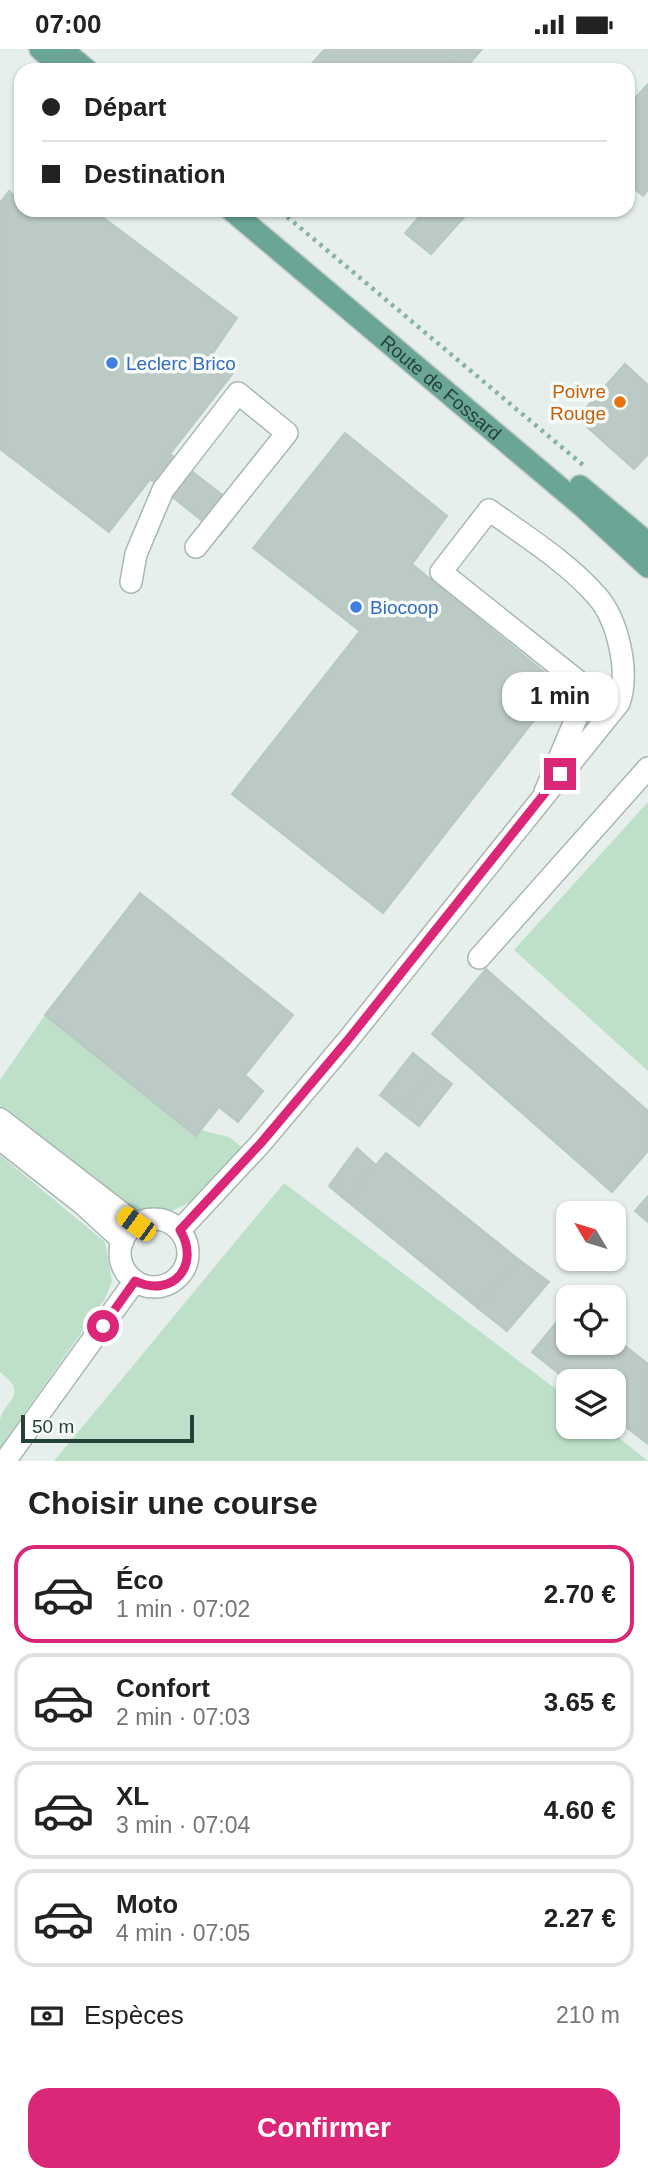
<!DOCTYPE html>
<html lang="fr">
<head>
<meta charset="utf-8">
<style>
  :root { --surface:#fff; --page:#f6f6f6; --text:#222; --muted:#767676; --line:#e0e0e0; --accent:#db2777 }
  body { margin:0; font-family:Arial,sans-serif; background:var(--page); color:var(--text); height:100vh; display:flex; flex-direction:column; font-size:26px; white-space:nowrap }
  * { box-sizing:border-box; margin:0 }
  p { font-size:23px; color:var(--muted) }
  .icon { flex:none; width:38px; height:38px; fill:none; stroke:currentColor; stroke-width:2; stroke-linecap:round; stroke-linejoin:round }
  .map { position:relative; height:1412px; overflow:hidden }
  .drawer { display:flex; flex-direction:column; background:var(--surface); flex:1 }
  .drawer>* { flex:none }
  .hud { position:absolute; left:14px; top:14px; width:621px; height:154px; border-radius:21px; box-shadow:0 2px 5px #0004; display:grid; align-content:center; height:154px; padding:0 28px; background:var(--surface) }
  .needle { width:46px; rotate:308deg }
  .fabs { position:absolute; left:556px; top:1152px; display:grid; gap:14px }
  .fabs a { display:grid; place-items:center; width:70px; height:70px; border-radius:14px; background:var(--surface); box-shadow:0 2px 5px #0004; font-size:35px }
  .scale { position:absolute; left:21px; bottom:18px; width:173px; box-sizing:border-box; padding-left:7px; border:4px solid #24423a; border-top:0; font-size:19px; line-height:24px; white-space:nowrap; color:#24423a; -webkit-text-stroke:5px #f7fbf9; paint-order:stroke }
  .end { position:absolute; width:32px; height:32px; margin:-16px; border:9px solid #db2777; background:#fff; box-shadow:0 0 0 4px #fff }
  .from { border-radius:50% }
  .bubble { position:absolute; height:49px; border-radius:21px; background:var(--surface); box-shadow:0 2px 5px #0004; font-size:23px; font-weight:800; line-height:49px; text-align:center }
  .car { position:absolute; width:21px; height:42px; margin:-21px -10px; border-radius:9px; box-shadow:0 0 5px 2px #0007; background:linear-gradient(#f5c518 24%,#345 0 40%,#f5c518 0 76%,#345 0 86%,#f5c518 0) }
  .hud b { display:flex; align-items:center; gap:24px; height:66px; font-size:26px }
  .hud b+b { border-top:2px solid var(--line) }
  .hud i { width:18px; height:18px; background:var(--text) }
  ul { padding:0; list-style:none }
  li { display:flex; align-items:center; gap:21px; height:98px; margin:0 14px 10px; padding:0 14px; border:4px solid var(--line); border-radius:21px }
  li div { flex:1 }
  li b { display:block; font-size:26px }
  li em { font-style:normal; font-weight:800 }
  li.on { border-color:var(--accent) }
  li>.icon { width:63px; height:63px; stroke-width:1.5 }
  h2 { padding:0 28px; font-size:32px; line-height:84px }
  .pay { display:flex; align-items:center; gap:18px; height:77px; padding:0 28px; font-size:26px }
  .pay p { margin-inline-start:auto }
  .button { display:flex; gap:14px; margin-top:auto; padding:14px 28px }
  .button a { flex:1; height:80px; border-radius:21px; background:var(--accent); color:#fff; font-size:28px; font-weight:800; line-height:80px; text-align:center }
  .status { display:flex; justify-content:space-between; align-items:center; height:49px; padding:0 35px; background:var(--surface); direction:ltr }
  .status svg { height:19px; fill:currentColor }
  .map>svg:first-child { display:block }
  .green { fill:#bfe0c8 }
  .building { fill:#bbcac4; stroke:#b8c9c2; stroke-width:2 }
  .lines { fill:none; stroke-linecap:round; stroke-linejoin:round }
  .minor-casing { stroke:#a8b8b2; stroke-width:24 }
  .major-casing { stroke:#c2cac8; stroke-width:24 }
  .path { stroke:#86b3a5; stroke-width:4.5; stroke-dasharray:3.5 5; stroke-linecap:butt }
  .minor { stroke:#fff; stroke-width:21 }
  .major { stroke:#6aa596; stroke-width:21 }
  .route { stroke:#db2777; stroke-width:9 }
  .shop-dot { fill:#3f7fe0; stroke:#f7fbf9; stroke-width:2.5 }
  .food-dot { fill:#e8710a; stroke:#f7fbf9; stroke-width:2.5 }
  .labels { text-anchor:middle; stroke-width:7; stroke-linejoin:round; paint-order:stroke }
  .shop-label { font-size:19px; fill:#366cbe; stroke:#f7fbf9; text-anchor:start }
  .street-label { font-size:19px; fill:#24423a; stroke:#f7fbf9 }
  .food-label { font-size:19px; fill:#c56008; stroke:#f7fbf9; text-anchor:end }
</style>
</head>
<body>
<div class="status"><b>07:00</b><svg viewBox="0 0 49 12"><path d="M0 12V9h3v3zM5 12V6h3v6zM10 12V3h3v9zM15 12V0h3v12zM26 1h20v11H26zM47 4h2v5h-2z"/></svg></div>
<div class="map">
<svg width="648" height="1412" viewBox="0 0 648 1412">
  <rect width="100%" height="100%" fill="#e6efeb"/>
  <!-- green -->
  <g class="green">
    <path d="M648,753V1022L514,901Z"/>
    <path d="M45,966L196,1086L201,1081L229,1088L244,1100L195,1151L169,1163L138,1160L116,1155L0,1061V1031Z"/>
    <path d="M0,1106L105,1193L112,1232L105,1250L0,1399C0,1390 0,1379 0,1371C5,1350 30,1346 0,1323Z"/>
    <path d="M284,1134L569,1350V1377H604L648,1412H54Z"/>
  </g>
  <!-- building -->
  <g class="building">
    <path d="M325,0H465L446,21H306Z"/>
    <path d="M465,0H482L464,21H446Z"/>
    <path d="M648,35V141L643,147L628,134V57Z"/>
    <path d="M9,142L21,153V161H93L237,269L213,304L233,324L109,483L0,400V154Z"/>
    <path d="M425,161H459L465,167L431,205L405,184Z"/>
    <path d="M625,315L648,336V405L634,420L577,369Z"/>
    <path d="M345,384L447,467L412,515L561,637L383,864L232,745L360,582L253,499Z"/>
    <path d="M170,405L240,460L220,486L150,430Z"/>
    <path d="M140,844L293,966L245,1026L263,1042L238,1073L219,1058L196,1087L45,966Z"/>
    <path d="M486,920L648,1062V1102L612,1143L432,985Z"/>
    <path d="M413,1004L435,1022L401,1063L380,1046Z"/>
    <path d="M435,1022L452,1035L419,1077L401,1063Z"/>
    <path d="M357,1099L376,1116L347,1152L329,1137Z"/>
    <path d="M386,1104L518,1210L478,1259L347,1152Z"/>
    <path d="M648,1147V1173L635,1162Z"/>
    <path d="M518,1210L549,1233L507,1282L478,1259Z"/>
    <path d="M569,1258V1293H572L552,1319L532,1303Z"/>
    <path d="M614,1288L648,1315V1395L614,1369V1332L569,1333L552,1319L572,1293H614Z"/>
  </g>
  <g class="lines">
    <!-- minor casing -->
    <g class="minor-casing">
      <g id="minor">
        <path d="M131,533L136,505L163,441L238,344L287,384L196,498"/>
        <path d="M479,909L648,719"/>
        <path d="M0,1070L136,1175"/>
        <path d="M0,1090L84,1156L123,1192"/>
        <circle cx="154" cy="1204" r="34"/>
        <path d="M180,1181L261,1094L347,992L619,654C630,623 618,570 596,546C566,512 525,487 489,461L441,523L579,633L583,653L545,743"/>
        <path d="M5,1412L135,1232"/>
      </g>
    </g>
    <!-- major casing -->
    <g class="major-casing">
      <g id="major">
        <path d="M40,0L65,21"/>
        <path d="M62,0L87,21"/>
        <path id="s1" d="M231,161L583,458L648,518"/>
        <path d="M580,437L648,494"/>
      </g>
    </g>
    <!-- path -->
    <path class="path" d="M282,161L285,166L583,416"/>
    <!-- minor -->
    <use href="#minor" class="minor"/>
    <!-- major -->
    <use href="#major" class="major"/>
  </g>
  <g class="lines">
    <!-- route -->
    <path class="route" d="M103,1277L135,1232C173,1250 201,1216 180,1181L261,1094L347,992L560,725"/>
  </g>
  <!-- markers -->
  <g class="shop-dot">
    <circle cx="112" cy="314" r="7"/>
    <circle cx="356" cy="558" r="7"/>
  </g>
  <circle class="food-dot" cx="620" cy="353" r="7"/>
  <g class="labels">
    <!-- shop labels -->
    <g class="shop-label">
      <text x="126" y="321">Leclerc Brico</text>
      <text x="370" y="565">Biocoop</text>
    </g>
    <!-- street labels -->
    <g class="street-label">
      <text dy="7" stroke="none"><textPath href="#s1" startOffset="275">Route de Fossard</textPath></text>
    </g>
    <!-- food labels -->
    <g class="food-label">
      <text x="606" y="349">Poivre<tspan x="606" dy="22">Rouge</tspan></text>
    </g>
  </g>
</svg>
<div class="fabs">
<a><svg class="needle" viewBox="-14 -14 28 28"><path d="M0-13l5 13h-10z" fill="#e53935"/><path d="M0 13l5-13h-10z" fill="#767676"/></svg></a>
<a><svg class="icon" aria-label="locate" viewBox="0 0 24 24"><circle cx="12" cy="12" r="6"/><path d="M12 2v4M12 18v4M2 12h4M18 12h4"/></svg></a>
<a><svg class="icon" aria-label="layers" viewBox="0 0 24 24"><path d="M12 4l9 5-9 5-9-5zM3 14l9 5 9-5"/></svg></a>
</div>
<div class="scale">50 m</div>
<i class="end from" style="left:103px;top:1277px"></i>
<i class="end" style="left:560px;top:725px"></i>
<div class="bubble" style="left:502px;top:623px;width:116px">1 min</div>
<i class="car" style="left:136px;top:1175px;rotate:306deg"></i>
<div class="hud">
<b><i class="from"></i>Départ</b>
<b><i></i>Destination</b>
</div>
</div>
<section class="drawer">
<h2>Choisir une course</h2>
<ul>
<li class="on"><svg class="icon" aria-label="car" viewBox="0 0 24 24"><path d="M5 17H2v-5l4-1 3-4h7l3 4 3 1v5h-3M9 17h6M6 11h13"/><circle cx="7" cy="17" r="2"/><circle cx="17" cy="17" r="2"/></svg><div><b>Éco</b><p>1 min · 07:02</p></div><em>2.70 €</em></li>
<li><svg class="icon" aria-label="car" viewBox="0 0 24 24"><path d="M5 17H2v-5l4-1 3-4h7l3 4 3 1v5h-3M9 17h6M6 11h13"/><circle cx="7" cy="17" r="2"/><circle cx="17" cy="17" r="2"/></svg><div><b>Confort</b><p>2 min · 07:03</p></div><em>3.65 €</em></li>
<li><svg class="icon" aria-label="car" viewBox="0 0 24 24"><path d="M5 17H2v-5l4-1 3-4h7l3 4 3 1v5h-3M9 17h6M6 11h13"/><circle cx="7" cy="17" r="2"/><circle cx="17" cy="17" r="2"/></svg><div><b>XL</b><p>3 min · 07:04</p></div><em>4.60 €</em></li>
<li><svg class="icon" aria-label="car" viewBox="0 0 24 24"><path d="M5 17H2v-5l4-1 3-4h7l3 4 3 1v5h-3M9 17h6M6 11h13"/><circle cx="7" cy="17" r="2"/><circle cx="17" cy="17" r="2"/></svg><div><b>Moto</b><p>4 min · 07:05</p></div><em>2.27 €</em></li>
</ul>
<div class="pay"><svg class="icon" aria-label="cash" viewBox="0 0 24 24"><path d="M3 7h18v10H3z"/><circle cx="12" cy="12" r="2"/></svg>Espèces<p>210 m</p></div>
<div class="button"><a>Confirmer</a></div>
</section>
</body>
</html>
